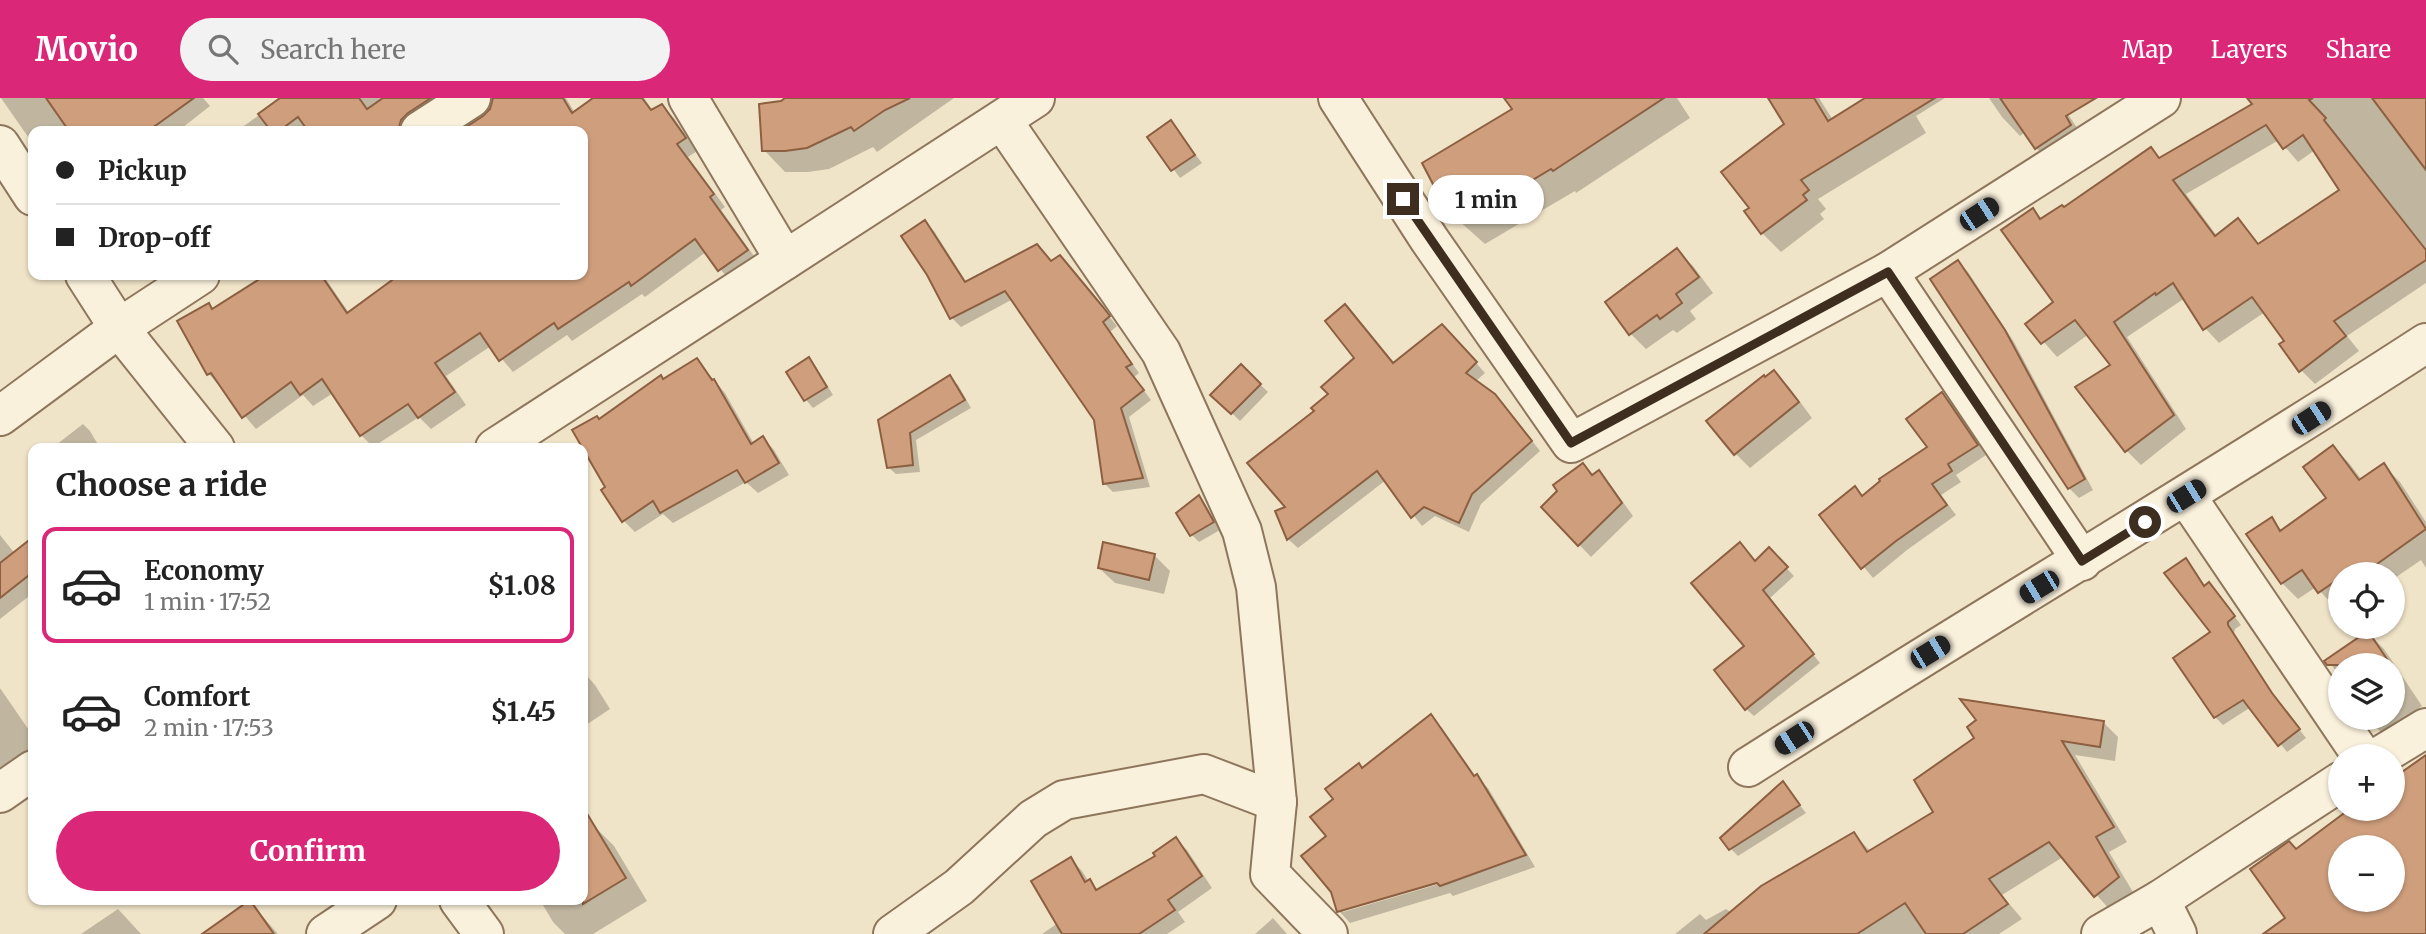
<!DOCTYPE html>
<html lang="en">
<head>
<meta charset="utf-8">
<style>
  :root { --surface:#fff; --page:#f2f2f2; --text:#222; --muted:#767676; --line:#e0e0e0; --accent:#db2777 }
  body { margin:0; font-family:Merriweather,serif; background:var(--page); color:var(--text); height:100vh; display:flex; flex-direction:column; font-size:26px; white-space:nowrap }
  * { box-sizing:border-box; margin:0 }
  p { font-size:23px; color:var(--muted) }
  .icon { flex:none; width:38px; height:38px; fill:none; stroke:currentColor; stroke-width:2; stroke-linecap:round; stroke-linejoin:round }
  .map { position:relative; flex:1; overflow:hidden }
  .details { position:absolute; left:28px; top:345px; width:560px; height:462px; display:flex; flex-direction:column; background:var(--surface); border-radius:14px; box-shadow:0 2px 5px #0004 }
  .details>* { flex:none }
  .top-card { position:absolute; left:28px; top:28px; width:560px; height:154px; border-radius:14px; box-shadow:0 2px 5px #0004; display:grid; align-content:center; height:154px; padding:0 28px; background:var(--surface) }
  .buttons { position:absolute; left:2328px; top:464px; display:grid; gap:14px }
  .buttons a { display:grid; place-items:center; width:77px; height:77px; border-radius:50%; background:var(--surface); box-shadow:0 2px 5px #0004; font-size:35px }
  .end { position:absolute; width:32px; height:32px; margin:-16px; border:9px solid #3d2e20; background:#fff; box-shadow:0 0 0 4px #fff }
  .from { border-radius:50% }
  .bubble { position:absolute; height:49px; border-radius:24px; background:var(--surface); box-shadow:0 2px 5px #0004; font-size:23px; font-weight:700; line-height:49px; text-align:center }
  .car { position:absolute; width:21px; height:42px; margin:-21px -10px; border-radius:9px; box-shadow:0 0 5px 2px #0007; background:linear-gradient(#222 24%,#8ab4d8 0 40%,#222 0 76%,#8ab4d8 0 86%,#222 0) }
  .top-card b { display:flex; align-items:center; gap:24px; height:66px; font-size:26px }
  .top-card b+b { border-top:2px solid var(--line) }
  .top-card i { width:18px; height:18px; background:var(--text) }
  ul { padding:0; list-style:none }
  li { display:flex; align-items:center; gap:21px; height:116px; margin:0 14px 10px; padding:0 14px; border:4px solid transparent; border-radius:14px }
  li div { flex:1 }
  li b { display:block; font-size:26px }
  li em { font-style:normal; font-weight:700 }
  li.on { border-color:var(--accent) }
  li>.icon { width:63px; height:63px; stroke-width:1.5 }
  h2 { padding:0 28px; font-size:32px; line-height:84px }
  .button { display:flex; gap:14px; margin-top:auto; padding:14px 28px }
  .button a { flex:1; height:80px; border-radius:42px; background:var(--accent); color:#fff; font-size:28px; font-weight:700; line-height:80px; text-align:center }
  header { display:flex; align-items:center; gap:42px; box-sizing:border-box; height:98px; padding:0 35px; background:var(--accent); color:#fff }
  header strong { font-size:33px }
  nav { display:flex; gap:38px; margin-inline-start:auto; font-size:24px }
  .search { width:490px; height:63px; background:var(--page); display:flex; align-items:center; gap:18px; box-sizing:border-box; padding:0 24px; border-radius:38px; color:var(--muted); font-size:26px }
  .map>svg:first-child { display:block }
  .shadow { fill:#0003; fill-rule:evenodd }
  .building { fill:#cf9f7d; stroke:#8d5f41; stroke-width:2; fill-rule:evenodd }
  .lines { fill:none; stroke-linecap:round; stroke-linejoin:round }
  .minor-casing { stroke:#8d765c; stroke-width:42 }
  .minor { stroke:#faf1dc; stroke-width:38 }
  .route { stroke:#3d2e20; stroke-width:9 }
</style>
</head>
<body>
<header>
<strong>Movio</strong>
<div class="search"><svg class="icon" aria-label="search" viewBox="0 0 24 24"><circle cx="10" cy="10" r="6"/><path d="M15 15l6 6"/></svg>Search here</div>
<nav><a>Map</a><a>Layers</a><a>Share</a></nav>
</header>
<div class="map">
<svg width="2426" height="836" viewBox="0 0 2426 836">
  <rect width="100%" height="100%" fill="#f0e4c8"/>
  <!-- shadow -->
  <g class="shadow">
    <path d="M1,0H203L210,8L182,30L181,28L173,33H33V46Z"/>
    <path d="M283,0H462L416,33H237Z"/>
    <path d="M495,0H566L575,15L596,0H644L653,13L661,8L674,20L697,53L688,59L725,109L721,112L759,165L732,185L706,154L645,199L642,196L572,243L567,237L513,274L491,248L446,278L466,307L431,331L419,319L373,349L361,337L333,295L313,308L303,297L256,331L209,276L179,224L214,213L269,177H323L349,215L395,182L391,177H466L478,194L504,177H583V33H462L484,20L492,11Z"/>
    <path d="M793,0H954L877,54L873,49L829,71L808,74H785L764,52L795,3Z"/>
    <path d="M1526,0H1677L1690,20L1576,95L1575,93L1485,146L1449,114L1514,12Z"/>
    <path d="M1770,0H1819L1833,22L1868,0H1945L1916,18L1926,35L1818,101L1826,111L1820,116L1824,121L1781,154L1762,135L1746,114L1751,110L1786,27Z"/>
    <path d="M1989,0H2057L2088,46L2055,69L2036,50L2025,34L2020,38L2002,19Z"/>
    <path d="M2259,0H2426V185L2347,238L2359,253L2315,286L2301,272L2286,243L2265,214L2219,245L2205,230L2185,200L2127,239L2186,331L2141,367L2127,353L2077,290L2113,267L2089,236L2057,259L2028,226L2055,204L2033,112L2042,121L2064,111L2151,52L2161,61L2256,6ZM2279,42L2298,64L2315,52L2341,93L2260,147L2238,122L2217,138L2186,96Z"/>
    <path d="M1170,24L1202,65L1180,80L1150,39Z"/>
    <path d="M925,124L934,133L967,185L1052,165L1068,168L1117,228L1110,234L1139,275L1134,279L1151,302L1129,319L1150,389L1113,394L1104,385L1096,321L1013,201L961,229L952,220L928,176Z"/>
    <path d="M1677,152L1693,168L1713,195L1690,213L1696,221L1677,235L1673,232L1646,251L1631,236L1608,205Z"/>
    <path d="M1958,164L1968,174L2014,244L2093,392L2079,400L2069,390Z"/>
    <path d="M1355,218L1394,266L1451,237L1485,275L1475,284L1504,307L1540,353L1481,406L1469,434L1435,418L1422,428L1386,382L1298,450L1288,441V410L1316,313L1357,260Z"/>
    <path d="M697,262L725,295L754,346L763,340L774,352L789,377L758,395L746,384L673,425L663,416L635,434L624,423L608,389L599,323Z"/>
    <path d="M809,262L816,269L833,297L813,310L806,302L789,274Z"/>
    <path d="M1241,268L1268,294L1240,323L1213,297Z"/>
    <path d="M1774,274L1789,289L1812,320L1750,370L1735,355L1765,281Z"/>
    <path d="M950,280L958,287L971,310L916,342L920,374L896,376L888,369L880,323Z"/>
    <path d="M1942,297L1952,306L1986,357L1956,377L1961,384L1941,397L1956,417L1907,452L1873,480L1821,417L1855,390L1864,399L1930,349Z"/>
    <path d="M83,326L90,333L100,350H52Z"/>
    <path d="M2333,349L2349,365L2362,382L2384,368L2400,384L2426,424V470L2421,462L2392,482V476H2340V507L2336,510L2316,489L2298,501L2282,485L2271,422L2283,433L2329,401Z"/>
    <path d="M1583,367L1593,377L1598,374L1610,386L1633,418L1591,459L1543,409Z"/>
    <path d="M1199,400L1206,407L1220,432L1199,444L1192,437Z"/>
    <path d="M0,437L33,478V495L0,521Z"/>
    <path d="M1769,452L1794,478L1769,501L1820,565L1754,618L1746,611L1747,548L1756,464Z"/>
    <path d="M1154,457L1170,473L1164,496L1115,485L1099,470Z"/>
    <path d="M2186,463L2206,489L2216,494L2241,527L2235,531L2234,536L2279,605L2306,640L2287,654L2251,609L2223,627L2215,619L2212,534Z"/>
    <path d="M2368,535L2384,551L2422,608L2382,635L2367,620H2392V567H2340V579L2328,562Z"/>
    <path d="M588,579L595,587L610,611L583,629V582Z"/>
    <path d="M0,590L33,638V653L0,676Z"/>
    <path d="M1430,619L1442,630L1476,679L1488,690L1535,769L1453,798L1450,795L1350,825L1339,813L1328,739L1335,702L1362,672ZM1445,781L1446,784L1343,814V811Z"/>
    <path d="M2103,624L2118,639L2115,663L2075,657L2127,744L2109,754L2133,794L2110,812L2063,759L2002,797L2022,821L1999,836H1675L1700,816L1706,822L1726,811L1732,815L1854,736L1871,754L1935,714L1916,683Z"/>
    <path d="M2426,666V836L2288,820L2296,753L2392,710ZM2340,749H2392V802H2340Z"/>
    <path d="M1783,686L1806,715L1738,758L1731,751Z"/>
    <path d="M591,725L614,748L647,803L593,836H565L553,824L540,802H583V730Z"/>
    <path d="M1175,741L1187,752L1212,790L1178,814L1185,824L1167,836H1042L1058,825L1071,761L1082,773L1089,784L1099,793L1157,758Z"/>
    <path d="M250,804L278,836H205Z"/>
    <path d="M118,811L141,836H81Z"/>
    <path d="M1273,820L1287,836H1255Z"/>
  </g>
  <!-- building -->
  <g class="building">
    <path d="M46,0H194L148,33H69Z"/>
    <path d="M280,0H359L367,11L383,0H431L408,15L401,22L398,33H308L298,19L279,33H271L258,16Z"/>
    <path d="M493,0H563L572,15L593,0H642L651,12L662,6L686,40L677,46L714,96L710,99L748,152L718,173L695,141L631,188L629,184L558,231L554,225L499,263L480,235L435,265L455,294L418,320L408,306L360,338L322,281L300,297L291,284L242,320L211,275L207,277L177,223L209,205L212,211L266,177H321L347,215L399,177H583V33H460L483,18L490,11Z"/>
    <path d="M785,0H910L885,12L854,33L851,29L807,50L785,53H762L759,6L781,3Z"/>
    <path d="M1504,0H1664L1553,73L1551,71L1461,125L1453,112L1448,115L1422,65L1512,11Z"/>
    <path d="M1768,0H1814L1828,23L1865,0H1935L1801,82L1809,92L1803,97L1807,102L1761,136L1744,113L1749,110L1721,74L1784,26Z"/>
    <path d="M2000,0H2096L2066,18L2071,27L2035,51Z"/>
    <path d="M2247,0H2313L2309,2L2326,20L2324,22L2426,152V162L2334,223L2346,238L2299,274L2279,246L2284,243L2252,199L2203,232L2173,185L2156,197L2155,195L2114,224L2174,317L2125,354L2075,289L2110,267L2075,222L2041,246L2025,226L2053,204L2001,132L2033,110L2040,121L2062,107L2064,109L2151,49L2159,60L2252,6ZM2266,27L2283,51L2303,37L2339,92L2258,146L2238,120L2215,138L2173,82Z"/>
    <path d="M2372,0H2426V72Z"/>
    <path d="M1171,22L1195,57L1171,73L1147,39Z"/>
    <path d="M925,122L965,184L1037,146L1051,163L1060,157L1103,209L1110,218L1103,224L1132,266L1126,269L1144,292L1121,310L1143,380L1103,386L1094,322L1005,193L950,221L927,177L901,138Z"/>
    <path d="M1677,150L1699,179L1676,196L1682,205L1660,221L1657,217L1629,237L1605,204Z"/>
    <path d="M1958,162L2005,232L2085,381L2068,391L1930,181Z"/>
    <path d="M1345,206L1393,265L1442,226L1477,264L1466,275L1495,296L1532,343L1472,396L1459,425L1424,409L1411,420L1377,373L1287,442L1275,413L1285,409L1247,365L1314,313L1311,310L1328,296L1321,289L1354,260L1325,223Z"/>
    <path d="M809,259L827,289L804,303L786,274Z"/>
    <path d="M697,260L712,282L714,281L751,346L763,338L779,365L745,385L737,372L660,415L653,403L622,424L601,392L605,389L572,332L597,318L599,321L661,277L663,281Z"/>
    <path d="M1241,266L1261,286L1231,316L1210,297Z"/>
    <path d="M1774,272L1799,304L1734,357L1706,323L1764,277L1765,279Z"/>
    <path d="M950,277L965,302L910,335L913,367L887,370L878,322Z"/>
    <path d="M1942,294L1978,347L1948,366L1952,373L1932,386L1947,407L1896,443L1861,471L1819,417L1855,388L1862,398L1880,383L1879,381L1927,349L1906,321Z"/>
    <path d="M2333,347L2359,382L2384,365L2426,431L2363,476H2340V480L2318,495L2302,472L2281,486L2246,436L2272,419L2280,433L2326,400L2303,369Z"/>
    <path d="M1583,365L1592,377L1599,372L1622,405L1578,448L1541,409L1557,393L1553,387Z"/>
    <path d="M1199,397L1214,424L1190,438L1176,415Z"/>
    <path d="M33,439V474L0,500V465Z"/>
    <path d="M1103,444L1155,456L1149,482L1098,470Z"/>
    <path d="M1740,444L1755,463L1769,449L1788,469L1763,492L1814,556L1745,612L1714,572L1744,548L1691,485Z"/>
    <path d="M2186,460L2204,488L2209,484L2235,518L2228,524V527L2272,595L2300,631L2278,648L2243,602L2214,620L2173,560L2210,534L2164,475Z"/>
    <path d="M2368,533L2391,567H2327L2324,563Z"/>
    <path d="M1960,601L2104,623L2100,649L2062,643L2114,729L2096,739L2119,779L2094,799L2049,744L1989,781L2008,806L1963,836H1926L1905,805L1857,836H1704L1761,788L1854,734L1867,754L1933,714L1914,682L1974,640L1967,629L1976,622Z"/>
    <path d="M1431,616L1474,678L1477,676L1526,757L1440,788L1437,785L1337,814L1331,794L1301,758L1326,738L1310,719L1333,701L1325,691L1359,665L1362,670Z"/>
    <path d="M2426,657V836H2263L2285,820L2250,771L2289,743L2296,751L2351,710H2392V681ZM2340,749H2392V802H2340Z"/>
    <path d="M1783,683L1800,707L1729,752L1720,740Z"/>
    <path d="M583,709L626,780L583,806Z"/>
    <path d="M1176,739L1202,778L1168,802L1175,812L1139,836H1062L1031,783L1071,759L1085,784L1090,781L1096,792L1155,758L1153,755Z"/>
    <path d="M250,802L274,836H202Z"/>
  </g>
  <g class="lines">
    <!-- minor casing -->
    <g class="minor-casing">
      <g id="minor">
        <path d="M688,0L785,162"/>
        <path d="M1338,0L1429,141L1571,345L1888,174L2161,0"/>
        <path d="M1002,22L1161,254L1242,433L1256,489L1277,704L1270,776L1328,836"/>
        <path d="M420,33L471,0"/>
        <path d="M0,47L33,98"/>
        <path d="M1888,174L2082,463"/>
        <path d="M85,177L119,230L215,350"/>
        <path d="M0,318L119,230L200,177"/>
        <path d="M495,350L1035,0"/>
        <path d="M2186,398L2362,658"/>
        <path d="M2380,658L2426,630"/>
        <path d="M1748,669C1973,525 2203,390 2426,245"/>
        <path d="M0,695L33,672"/>
        <path d="M459,802L484,836"/>
        <path d="M2160,802L2177,836"/>
        <path d="M326,836L377,802"/>
        <path d="M893,836L959,789L1033,721L1064,702L1204,676L1277,704"/>
        <path d="M2101,836L2160,802L2340,684"/>
      </g>
    </g>
    <!-- minor -->
    <use href="#minor" class="minor"/>
  </g>
  <g class="lines">
    <!-- route -->
    <path class="route" d="M1403,101L1571,345L1888,174L2082,463L2145,424"/>
  </g>
</svg>
<div class="buttons">
<a><svg class="icon" aria-label="locate" viewBox="0 0 24 24"><circle cx="12" cy="12" r="6"/><path d="M12 2v4M12 18v4M2 12h4M18 12h4"/></svg></a>
<a><svg class="icon" aria-label="layers" viewBox="0 0 24 24"><path d="M12 4l9 5-9 5-9-5zM3 14l9 5 9-5"/></svg></a>
<a>+</a>
<a>−</a>
</div>
<i class="end from" style="left:2145px;top:424px"></i>
<i class="end" style="left:1403px;top:101px"></i>
<div class="bubble" style="left:1428px;top:77px;width:116px">1 min</div>
<i class="car" style="left:1979px;top:116px;rotate:57deg"></i>
<i class="car" style="left:2311px;top:320px;rotate:57deg"></i>
<i class="car" style="left:2186px;top:398px;rotate:58deg"></i>
<i class="car" style="left:2039px;top:489px;rotate:239deg"></i>
<i class="car" style="left:1930px;top:554px;rotate:59deg"></i>
<i class="car" style="left:1794px;top:640px;rotate:237deg"></i>
<div class="top-card">
<b><i class="from"></i>Pickup</b>
<b><i></i>Drop-off</b>
</div>
<section class="details">
<h2>Choose a ride</h2>
<ul>
<li class="on"><svg class="icon" aria-label="car" viewBox="0 0 24 24"><path d="M5 17H2v-5l4-1 3-4h7l3 4 3 1v5h-3M9 17h6M6 11h13"/><circle cx="7" cy="17" r="2"/><circle cx="17" cy="17" r="2"/></svg><div><b>Economy</b><p>1 min · 17:52</p></div><em>$1.08</em></li>
<li><svg class="icon" aria-label="car" viewBox="0 0 24 24"><path d="M5 17H2v-5l4-1 3-4h7l3 4 3 1v5h-3M9 17h6M6 11h13"/><circle cx="7" cy="17" r="2"/><circle cx="17" cy="17" r="2"/></svg><div><b>Comfort</b><p>2 min · 17:53</p></div><em>$1.45</em></li>
</ul>
<div class="button"><a>Confirm</a></div>
</section>
</div>
</body>
</html>
